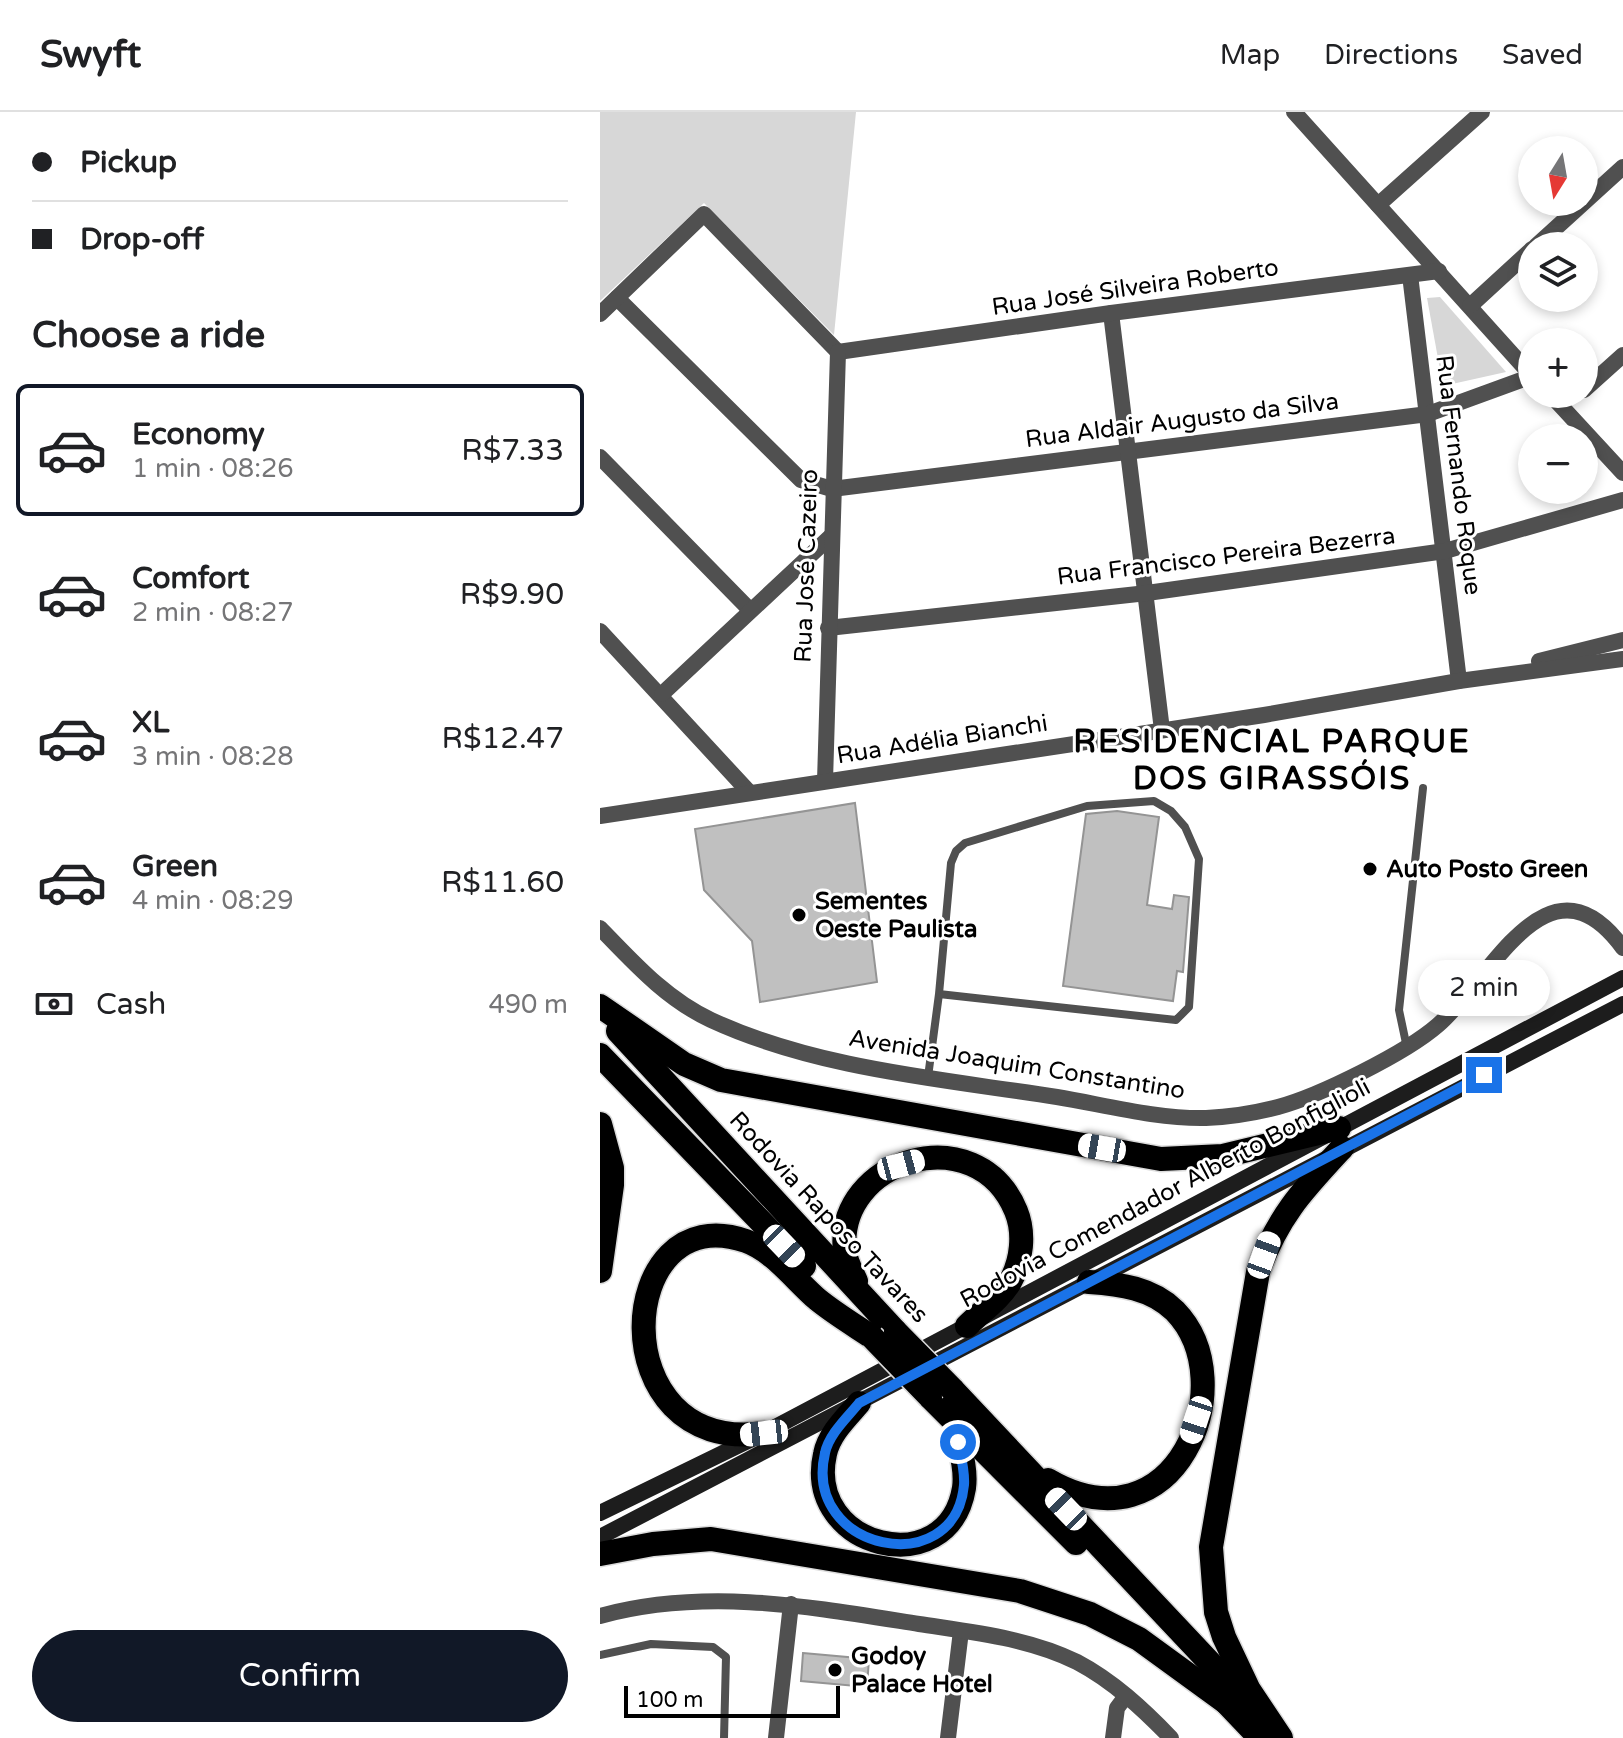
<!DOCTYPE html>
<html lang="en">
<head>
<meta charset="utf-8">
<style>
  :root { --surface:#fff; --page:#f2f2f2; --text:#202124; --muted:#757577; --line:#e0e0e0; --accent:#111827 }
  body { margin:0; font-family:"Varela Round",sans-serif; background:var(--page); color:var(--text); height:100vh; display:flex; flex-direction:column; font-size:30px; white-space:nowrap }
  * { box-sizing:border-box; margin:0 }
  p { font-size:26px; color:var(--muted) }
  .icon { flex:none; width:44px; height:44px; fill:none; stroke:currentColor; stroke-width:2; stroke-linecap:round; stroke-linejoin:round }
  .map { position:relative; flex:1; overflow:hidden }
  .details { display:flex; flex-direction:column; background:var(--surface); width:600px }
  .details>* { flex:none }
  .hud { display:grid; align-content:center; height:176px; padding:0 32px; background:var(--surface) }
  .needle { width:52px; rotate:191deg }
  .buttons { position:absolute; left:918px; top:24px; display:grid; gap:16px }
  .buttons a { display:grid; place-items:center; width:80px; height:80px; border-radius:50%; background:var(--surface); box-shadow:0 4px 12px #0003; font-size:40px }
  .scale { position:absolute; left:24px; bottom:20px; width:216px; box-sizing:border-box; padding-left:8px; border:4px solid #000; border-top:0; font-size:22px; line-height:28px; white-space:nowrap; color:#000; -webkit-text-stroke:6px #fff; paint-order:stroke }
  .end { position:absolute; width:36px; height:36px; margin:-18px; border:10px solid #1a73e8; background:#fff; box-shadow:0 0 0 4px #fff }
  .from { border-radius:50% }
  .bubble { position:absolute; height:56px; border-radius:28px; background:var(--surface); box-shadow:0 4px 12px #0003; font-size:26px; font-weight:600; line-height:56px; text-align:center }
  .car { position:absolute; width:24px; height:48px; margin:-24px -12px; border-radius:10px; box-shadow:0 0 6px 2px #0007; background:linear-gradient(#fff 24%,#345 0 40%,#fff 0 76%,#345 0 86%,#fff 0) }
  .hud b { display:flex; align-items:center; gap:28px; height:76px; font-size:30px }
  .hud b+b { border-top:2px solid var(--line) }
  .hud i { width:20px; height:20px; background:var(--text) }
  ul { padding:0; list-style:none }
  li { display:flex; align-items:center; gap:24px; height:132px; margin:0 16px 12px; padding:0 16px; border:4px solid transparent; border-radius:12px }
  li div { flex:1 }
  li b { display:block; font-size:30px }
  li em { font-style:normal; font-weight:600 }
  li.current { border-color:var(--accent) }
  li>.icon { width:72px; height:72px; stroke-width:1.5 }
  h2 { padding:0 32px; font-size:36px; line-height:96px }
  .pay { display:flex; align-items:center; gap:20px; height:88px; padding:0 32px; font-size:30px }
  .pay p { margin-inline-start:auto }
  .primary-button { display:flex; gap:16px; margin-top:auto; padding:16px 32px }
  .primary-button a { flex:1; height:92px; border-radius:48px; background:var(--accent); color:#fff; font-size:32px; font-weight:600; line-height:92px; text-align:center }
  header { display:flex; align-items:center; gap:48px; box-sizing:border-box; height:112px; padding:0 40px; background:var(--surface); border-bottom:2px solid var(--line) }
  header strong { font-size:38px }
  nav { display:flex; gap:44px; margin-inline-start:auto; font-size:28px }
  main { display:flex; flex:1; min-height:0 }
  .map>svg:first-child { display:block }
  .green { fill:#d7d7d7 }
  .building { fill:#c0c0c0; stroke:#949494; stroke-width:2 }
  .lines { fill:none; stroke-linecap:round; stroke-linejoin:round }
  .motorway-casing { stroke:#dbdbdb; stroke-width:27 }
  .service { stroke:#505050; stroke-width:8 }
  .minor { stroke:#505050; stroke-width:16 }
  .tertiary { stroke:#505050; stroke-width:16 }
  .secondary { stroke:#1d1d1d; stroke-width:16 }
  .motorway { stroke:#000; stroke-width:24 }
  .motorway-bridge-casing { stroke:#dbdbdb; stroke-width:27; stroke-linecap:butt }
  .motorway-bridge { stroke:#000; stroke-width:24 }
  .route { stroke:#1a73e8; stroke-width:10 }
  .poi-dot { fill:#000; stroke:#fff; stroke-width:3 }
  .labels { text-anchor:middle; stroke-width:6; stroke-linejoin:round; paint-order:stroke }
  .street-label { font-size:24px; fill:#000; stroke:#fff }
  .poi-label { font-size:24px; font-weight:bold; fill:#000; stroke:#fff; text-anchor:start }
  .district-label { font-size:32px; font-weight:bold; letter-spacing:2px; fill:#000; stroke:#fff }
</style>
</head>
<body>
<header>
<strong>Swyft</strong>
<nav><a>Map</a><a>Directions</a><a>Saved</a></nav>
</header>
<main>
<section class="details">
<div class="hud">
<b><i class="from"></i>Pickup</b>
<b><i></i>Drop-off</b>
</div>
<h2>Choose a ride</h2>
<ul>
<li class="current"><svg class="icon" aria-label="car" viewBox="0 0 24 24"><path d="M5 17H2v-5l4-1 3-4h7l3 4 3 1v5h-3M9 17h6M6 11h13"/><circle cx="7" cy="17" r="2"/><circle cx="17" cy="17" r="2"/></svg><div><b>Economy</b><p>1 min · 08:26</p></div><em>R$7.33</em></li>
<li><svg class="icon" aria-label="car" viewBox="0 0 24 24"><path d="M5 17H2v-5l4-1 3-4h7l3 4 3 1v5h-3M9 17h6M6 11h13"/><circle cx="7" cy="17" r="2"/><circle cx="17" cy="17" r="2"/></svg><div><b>Comfort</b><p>2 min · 08:27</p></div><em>R$9.90</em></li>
<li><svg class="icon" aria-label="car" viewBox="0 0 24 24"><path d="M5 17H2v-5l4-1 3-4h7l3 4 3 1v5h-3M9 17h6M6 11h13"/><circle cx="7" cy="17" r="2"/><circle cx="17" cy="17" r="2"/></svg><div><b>XL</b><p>3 min · 08:28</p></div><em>R$12.47</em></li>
<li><svg class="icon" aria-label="car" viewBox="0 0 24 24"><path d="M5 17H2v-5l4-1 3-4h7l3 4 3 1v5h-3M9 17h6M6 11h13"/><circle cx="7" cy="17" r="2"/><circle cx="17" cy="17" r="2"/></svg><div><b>Green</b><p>4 min · 08:29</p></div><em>R$11.60</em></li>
</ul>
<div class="pay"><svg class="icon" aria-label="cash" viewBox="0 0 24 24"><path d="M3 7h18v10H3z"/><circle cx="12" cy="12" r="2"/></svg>Cash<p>490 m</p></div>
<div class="primary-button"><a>Confirm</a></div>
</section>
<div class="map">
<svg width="1023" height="1626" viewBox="0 0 1023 1626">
  <rect width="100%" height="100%" fill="#fff"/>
  <!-- green -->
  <g class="green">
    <path d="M0,0H256L234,223L104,91L0,189Z"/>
    <path d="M840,185L906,260L843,274L827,186Z"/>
  </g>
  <!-- building -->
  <g class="building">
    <path d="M255,691L277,870L160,890L152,829L104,778L95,717Z"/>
    <path d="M517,699L559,705L547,793L572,797L574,783L589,785L583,860L577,859L573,889L463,874L486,702Z"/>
    <path d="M203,1541L269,1547L267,1575L201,1569Z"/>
  </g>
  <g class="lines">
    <!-- motorway casing -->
    <g class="motorway-casing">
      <g id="motorway">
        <path d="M0,894L84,952L121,968L561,1047L623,1044L739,1016"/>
        <path d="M18,919L296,1220"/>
        <path d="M0,943L204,1154"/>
        <path d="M0,1012L12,1056V1073L0,1159"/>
        <path d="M256,1169C252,1160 246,1150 245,1140C234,1047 377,1004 416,1099C425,1121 422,1149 410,1170C400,1187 381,1200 367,1214"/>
        <path d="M352,1277L646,1589"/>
        <path d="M330,1285L476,1431"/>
        <path d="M259,1291C246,1306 229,1322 225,1342C204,1436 348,1472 364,1376C367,1355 358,1330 354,1309"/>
        <path d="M164,1321C0,1344 13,1083 146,1129C174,1139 195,1168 217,1187C234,1201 254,1213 272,1225"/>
        <path d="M448,1368C575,1442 645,1271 575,1199C552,1176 520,1172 489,1170"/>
        <path d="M0,1442L53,1432L111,1427L420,1479L490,1502L539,1527L627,1591"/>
        <path d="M619,1583L660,1626"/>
        <path d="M681,1626L649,1578L624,1525L616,1500L611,1435L658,1160C677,1105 703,1078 742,1036"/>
      </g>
    </g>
    <!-- service -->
    <g class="service">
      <path d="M807,936L799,898L823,676"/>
      <path d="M328,965L339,882L351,751L356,739L365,731L487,694L554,689L571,699L585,715L599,747L589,895L576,908L339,882"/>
      <path d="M0,1543L51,1532L113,1535L126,1545L124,1626"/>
    </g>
    <!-- minor -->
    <g class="minor">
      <path d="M694,0L932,264"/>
      <path d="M778,93L882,0"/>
      <path d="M936,134L1023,55"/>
      <path d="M810,163L859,569"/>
      <path d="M17,186L201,368L232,377L828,302L932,264"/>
      <path d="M870,194L932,137"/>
      <path d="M511,201L562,618"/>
      <path d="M0,202L104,102L238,240"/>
      <path d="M238,240L511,201L839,159"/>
      <path d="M984,278L1023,243"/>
      <path d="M950,282L1023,361"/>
      <path d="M0,345L149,497"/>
      <path d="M228,516L547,481L845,439L1023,388"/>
      <path d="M0,519L149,680"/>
      <path d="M939,549L1023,528"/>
      <path d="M62,582L231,424"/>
      <path d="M225,669L238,240"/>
      <path d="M0,704L664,603L859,569L1023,547"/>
      <path d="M176,1626L191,1492"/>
      <path d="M348,1626L361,1519"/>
      <path d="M513,1626L517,1596L526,1584"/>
    </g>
    <!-- tertiary -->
    <g class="tertiary">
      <path d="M0,816C34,851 66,887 111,908C217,957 342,967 457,985C505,993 557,1007 606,1006C630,1005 655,1001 678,995C719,984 806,941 838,913C891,868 948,734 1023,836"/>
      <path d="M0,1504C106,1475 212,1495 319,1512C371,1520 429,1526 477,1550C513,1569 543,1597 571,1626"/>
    </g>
    <!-- secondary -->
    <g class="secondary">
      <path d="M0,1401L164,1321L1023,866"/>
      <path d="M0,1425L1023,892"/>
    </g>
    <!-- motorway -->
    <use href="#motorway" class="motorway"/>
    <!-- motorway-bridge casing -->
    <g class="motorway-bridge-casing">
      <g id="motorway-bridge">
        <path d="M296,1220L352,1277"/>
        <path d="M272,1225L330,1285"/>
      </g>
    </g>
    <!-- motorway-bridge -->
    <use href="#motorway-bridge" class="motorway-bridge"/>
  </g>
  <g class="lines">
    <!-- route -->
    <path class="route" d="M358,1330C361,1344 365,1359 364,1373C355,1470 202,1439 225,1341C229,1322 247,1306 259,1291L884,963"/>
  </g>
  <!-- markers -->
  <g class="poi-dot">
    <circle cx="770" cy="757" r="8"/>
    <circle cx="199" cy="803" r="8"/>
    <circle cx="235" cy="1558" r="8"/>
  </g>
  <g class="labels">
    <!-- street labels -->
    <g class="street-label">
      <text transform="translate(535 175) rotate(-8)" y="8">Rua José Silveira Roberto</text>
      <text transform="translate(582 308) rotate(-7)" y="8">Rua Aldair Augusto da Silva</text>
      <text transform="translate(859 363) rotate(83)" y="8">Rua Fernando Roque</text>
      <text transform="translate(626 444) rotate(-7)" y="8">Rua Francisco Pereira Bezerra</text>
      <text transform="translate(206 454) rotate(-88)" y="8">Rua José Cazeiro</text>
      <text transform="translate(342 627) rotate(-9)" y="8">Rua Adélia Bianchi</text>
      <text transform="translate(417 952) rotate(9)" y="8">Avenida Joaquim Constantino</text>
      <text transform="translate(565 1081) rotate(-28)" y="8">Rodovia Comendador Alberto Bonfiglioli</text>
      <text transform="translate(229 1105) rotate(47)" y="8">Rodovia Raposo Tavares</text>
    </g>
    <!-- poi labels -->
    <g class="poi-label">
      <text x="786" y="765">Auto Posto Green</text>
      <text x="215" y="797">Sementes<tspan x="215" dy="28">Oeste Paulista</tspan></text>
      <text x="251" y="1552">Godoy<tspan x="251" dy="28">Palace Hotel</tspan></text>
    </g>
    <!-- district labels -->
    <g class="district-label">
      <text x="672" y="640">RESIDENCIAL PARQUE<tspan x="672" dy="37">DOS GIRASSÓIS</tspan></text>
    </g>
  </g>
</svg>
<div class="buttons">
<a><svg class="needle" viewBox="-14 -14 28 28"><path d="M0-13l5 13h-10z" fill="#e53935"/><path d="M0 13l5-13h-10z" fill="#757577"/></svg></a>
<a><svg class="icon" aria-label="layers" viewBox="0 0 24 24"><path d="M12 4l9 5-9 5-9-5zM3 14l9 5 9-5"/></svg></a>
<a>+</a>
<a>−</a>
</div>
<div class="scale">100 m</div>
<i class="end from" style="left:358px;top:1330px"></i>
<i class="end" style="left:884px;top:963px"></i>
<div class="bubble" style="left:818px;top:848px;width:132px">2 min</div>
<i class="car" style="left:502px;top:1036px;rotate:280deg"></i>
<i class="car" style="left:301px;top:1053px;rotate:75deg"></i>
<i class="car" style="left:184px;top:1134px;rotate:136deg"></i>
<i class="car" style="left:664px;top:1143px;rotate:20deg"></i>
<i class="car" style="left:596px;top:1308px;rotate:198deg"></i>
<i class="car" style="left:164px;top:1321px;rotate:264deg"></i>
<i class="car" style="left:466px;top:1397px;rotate:316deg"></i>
</div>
</main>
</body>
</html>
